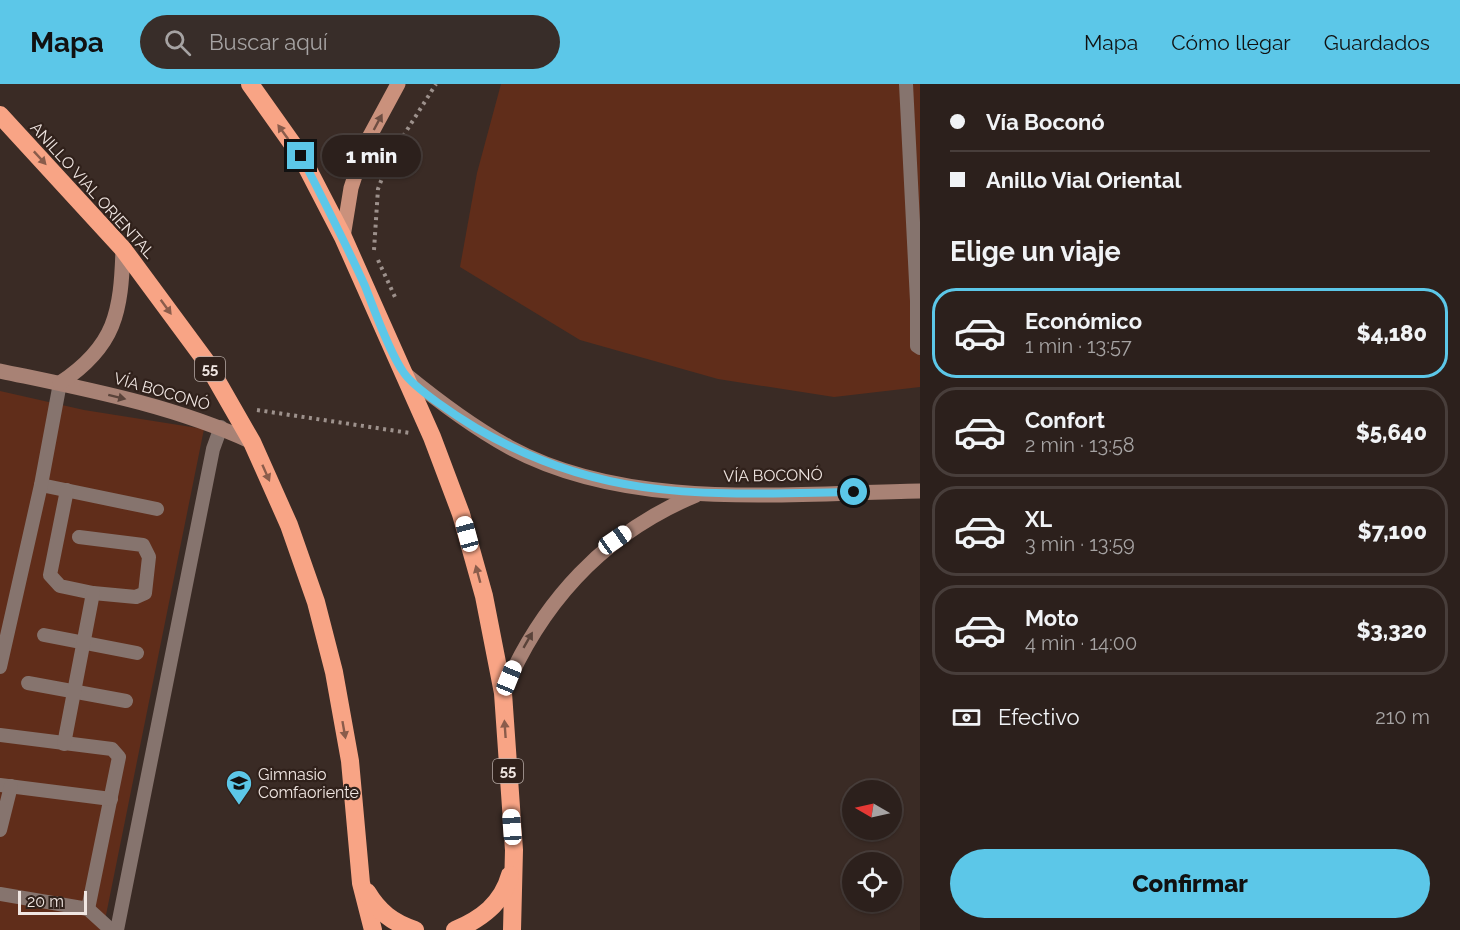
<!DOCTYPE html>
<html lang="es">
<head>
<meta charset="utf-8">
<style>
  :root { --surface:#2c201c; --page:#382d29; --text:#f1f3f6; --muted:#a6a3a3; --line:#483e3b; --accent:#5cc7e8 }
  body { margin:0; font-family:Raleway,sans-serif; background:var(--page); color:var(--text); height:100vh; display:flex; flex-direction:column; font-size:22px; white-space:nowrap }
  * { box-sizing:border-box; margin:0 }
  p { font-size:20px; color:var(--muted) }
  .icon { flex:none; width:33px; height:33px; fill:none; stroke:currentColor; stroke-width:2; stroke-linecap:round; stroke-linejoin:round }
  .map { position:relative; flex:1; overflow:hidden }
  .details { display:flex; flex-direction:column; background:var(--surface); width:540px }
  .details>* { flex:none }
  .hud { display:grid; align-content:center; height:132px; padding:0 30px; background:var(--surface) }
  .needle { width:39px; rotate:279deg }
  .buttons { position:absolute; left:842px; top:696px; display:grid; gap:12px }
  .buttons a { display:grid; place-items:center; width:60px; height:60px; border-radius:50%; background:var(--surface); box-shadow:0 2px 4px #0004,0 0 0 2px var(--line); font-size:30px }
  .scale { position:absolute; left:18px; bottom:15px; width:69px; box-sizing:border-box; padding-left:6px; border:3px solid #f0e6e2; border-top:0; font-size:16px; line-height:21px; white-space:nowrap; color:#f0e6e2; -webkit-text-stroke:4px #30211b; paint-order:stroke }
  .end { position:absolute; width:27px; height:27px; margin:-14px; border:8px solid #5cc7e8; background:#111; box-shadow:0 0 0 3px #111 }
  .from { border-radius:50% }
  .bubble { position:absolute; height:42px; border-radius:21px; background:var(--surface); box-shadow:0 2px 4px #0004,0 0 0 2px var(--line); font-size:20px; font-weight:800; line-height:42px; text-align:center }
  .car { position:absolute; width:18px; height:36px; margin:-18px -9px; border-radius:8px; box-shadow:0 0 4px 2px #0007; background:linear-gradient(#fff 24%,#345 0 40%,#fff 0 76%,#345 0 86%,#fff 0) }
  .hud b { display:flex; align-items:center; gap:21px; height:57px; font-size:22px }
  .hud b+b { border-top:2px solid var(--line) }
  .hud i { width:15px; height:15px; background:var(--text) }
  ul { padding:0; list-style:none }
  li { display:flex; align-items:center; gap:18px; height:90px; margin:0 12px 9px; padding:0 18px; border:3px solid var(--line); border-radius:24px }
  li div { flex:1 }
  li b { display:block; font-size:22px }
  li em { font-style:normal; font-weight:800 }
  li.selected { border-color:var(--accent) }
  li>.icon { width:54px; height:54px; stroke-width:1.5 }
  h2 { padding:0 30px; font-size:27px; line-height:72px }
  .pay { display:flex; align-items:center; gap:15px; height:66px; padding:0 30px; font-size:22px }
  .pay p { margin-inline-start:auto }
  .cta { display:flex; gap:12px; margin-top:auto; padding:12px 30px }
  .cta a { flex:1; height:69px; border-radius:36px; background:var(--accent); color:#111; font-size:24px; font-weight:800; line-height:69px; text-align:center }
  header { display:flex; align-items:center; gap:36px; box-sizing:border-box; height:84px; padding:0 30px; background:var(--accent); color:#111 }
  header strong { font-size:28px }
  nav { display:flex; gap:33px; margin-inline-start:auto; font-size:21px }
  .search { width:420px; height:54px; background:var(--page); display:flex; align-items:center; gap:15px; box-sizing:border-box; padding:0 21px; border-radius:33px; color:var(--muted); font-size:22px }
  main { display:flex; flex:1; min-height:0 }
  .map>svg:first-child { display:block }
  .green { fill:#602d1a }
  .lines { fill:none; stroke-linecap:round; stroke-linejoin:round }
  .path { stroke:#9d918c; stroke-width:4; stroke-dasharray:3 4.5; stroke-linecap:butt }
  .lane { stroke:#86746e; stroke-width:14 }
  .secondary { stroke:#a88275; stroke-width:15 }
  .primary { stroke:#ca917c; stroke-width:15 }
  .highway { stroke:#f8a485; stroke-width:18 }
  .oneway { fill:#6e4e42 }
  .oneway2 { fill:#8a5c4b }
  .oneway3 { fill:#5a433a }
  .route { stroke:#5cc7e8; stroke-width:8 }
  .labels { text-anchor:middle; stroke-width:4.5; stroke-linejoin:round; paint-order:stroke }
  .shield { fill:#30211b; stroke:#b6aba6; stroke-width:1.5 }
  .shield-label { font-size:15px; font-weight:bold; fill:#f0e6e2 }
  .street-label { font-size:16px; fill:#f0e6e2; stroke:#30211b }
  .poi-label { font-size:16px; fill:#f0e6e2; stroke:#30211b; text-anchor:start }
</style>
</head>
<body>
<header>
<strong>Mapa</strong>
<div class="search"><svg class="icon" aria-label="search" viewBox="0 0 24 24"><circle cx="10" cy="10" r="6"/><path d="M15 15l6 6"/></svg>Buscar aquí</div>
<nav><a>Mapa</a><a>Cómo llegar</a><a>Guardados</a></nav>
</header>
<main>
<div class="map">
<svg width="920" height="846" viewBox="0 0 920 846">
  <rect width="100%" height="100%" fill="#3a2b25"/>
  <!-- green -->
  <g class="green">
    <path d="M501,0H920V303L834,313L718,295L580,256L460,183L477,89Z"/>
    <path d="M0,307L84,326L204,345L103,846H0Z"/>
  </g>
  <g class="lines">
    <!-- path -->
    <g class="path">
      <path d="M374,166L378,105L390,73L436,0"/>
      <path d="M378,176L395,213L393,215"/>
      <path d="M257,326L410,349"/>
    </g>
    <!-- lane -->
    <g class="lane">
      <path d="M906,0L917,217V262L920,264"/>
      <path d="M41,401L157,425"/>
      <path d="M67,406L50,491L60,502L93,509L136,513L145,509L149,473L143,461L79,453"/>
      <path d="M44,551L137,569"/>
      <path d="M0,583L41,401L60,299"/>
      <path d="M28,599L126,617"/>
      <path d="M0,651L112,665L119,673L88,825L0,810"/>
      <path d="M64,660L93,509"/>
      <path d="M0,701L111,715"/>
      <path d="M0,746L11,702"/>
      <path d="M88,825L111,846"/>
      <path d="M117,846L213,365L221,343"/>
    </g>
    <!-- secondary -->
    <g class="secondary">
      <path d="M0,287C85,305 172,321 252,358"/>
      <path d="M405,290C438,317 471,342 509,363C629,428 788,409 920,407"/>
      <path d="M60,299C116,262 121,228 123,165"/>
      <path d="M503,609C541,518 605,449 696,411"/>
    </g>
    <!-- primary -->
    <path class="primary" d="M343,153L351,104L365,61L398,0"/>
    <!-- highway -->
    <g class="highway">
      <path d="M250,0L301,72L343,153L432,353L461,430L484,512L503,609L514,766L512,846"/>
      <path d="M0,31L123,165L205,276L252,358L289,441L316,518L334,588L350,677L361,799L373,846"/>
      <path d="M367,808C379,828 393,839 415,846"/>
      <path d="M455,846C481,835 502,820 510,791"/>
    </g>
  </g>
  <!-- one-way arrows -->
  <defs><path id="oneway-solid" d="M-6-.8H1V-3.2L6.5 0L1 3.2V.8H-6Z" transform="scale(1.5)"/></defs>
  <use class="oneway" href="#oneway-solid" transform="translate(378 38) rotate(-62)"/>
  <g class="oneway2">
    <use href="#oneway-solid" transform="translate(283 48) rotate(-126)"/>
    <use href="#oneway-solid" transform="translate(40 74) rotate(47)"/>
    <use href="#oneway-solid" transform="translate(166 223) rotate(54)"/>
    <use href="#oneway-solid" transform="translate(266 389) rotate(66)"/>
    <use href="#oneway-solid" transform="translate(478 490) rotate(-105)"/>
    <use href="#oneway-solid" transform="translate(505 645) rotate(-94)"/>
    <use href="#oneway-solid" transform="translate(344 646) rotate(80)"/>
  </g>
  <g class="oneway3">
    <use href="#oneway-solid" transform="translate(117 313) rotate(14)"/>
    <use href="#oneway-solid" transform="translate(528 556) rotate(-60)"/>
  </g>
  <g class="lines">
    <!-- route -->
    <path class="route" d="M301,72C323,115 345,158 365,202C374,225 390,270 404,289C415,305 458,333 476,344C605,420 711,410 854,408"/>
  </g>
  <!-- icons -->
  <defs>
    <g id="school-pin" transform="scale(1.35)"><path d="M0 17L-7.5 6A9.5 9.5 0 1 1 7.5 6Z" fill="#5cc7e8" stroke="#30211b"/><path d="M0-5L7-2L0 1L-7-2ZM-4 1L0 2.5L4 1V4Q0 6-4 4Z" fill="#111"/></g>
  </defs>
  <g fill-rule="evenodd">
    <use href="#school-pin" x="239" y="699"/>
  </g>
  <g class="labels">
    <!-- shield labels -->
    <g class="shield">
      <rect x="195" y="273" width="30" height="24" rx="4.5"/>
      <rect x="493" y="675" width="30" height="24" rx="4.5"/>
    </g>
    <g class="shield-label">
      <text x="210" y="290">55</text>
      <text x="508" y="692">55</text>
    </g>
    <!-- street labels -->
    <g class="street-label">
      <text transform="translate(93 106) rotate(48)" y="6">ANILLO VIAL ORIENTAL</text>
      <text transform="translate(162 307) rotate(16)" y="6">VÍA BOCONÓ</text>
      <text transform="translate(773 391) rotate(-1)" y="6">VÍA BOCONÓ</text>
    </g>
    <!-- poi labels -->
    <g class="poi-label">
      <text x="258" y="696">Gimnasio<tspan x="258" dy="18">Comfaoriente</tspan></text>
    </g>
  </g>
</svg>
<div class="buttons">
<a><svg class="needle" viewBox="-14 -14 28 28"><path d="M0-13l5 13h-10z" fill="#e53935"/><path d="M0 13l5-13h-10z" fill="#a6a3a3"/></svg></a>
<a><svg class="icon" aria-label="locate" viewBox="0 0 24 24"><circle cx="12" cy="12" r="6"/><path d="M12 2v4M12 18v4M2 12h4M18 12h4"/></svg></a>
</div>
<div class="scale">20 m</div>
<i class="end from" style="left:854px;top:408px"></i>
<i class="end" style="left:301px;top:72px"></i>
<div class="bubble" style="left:322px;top:51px;width:99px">1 min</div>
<i class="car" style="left:467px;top:450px;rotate:345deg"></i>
<i class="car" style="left:615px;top:456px;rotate:55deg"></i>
<i class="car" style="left:509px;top:594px;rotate:22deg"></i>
<i class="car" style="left:512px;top:743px;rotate:356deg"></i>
</div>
<section class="details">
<div class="hud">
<b><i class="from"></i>Vía Boconó</b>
<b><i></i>Anillo Vial Oriental</b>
</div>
<h2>Elige un viaje</h2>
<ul>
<li class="selected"><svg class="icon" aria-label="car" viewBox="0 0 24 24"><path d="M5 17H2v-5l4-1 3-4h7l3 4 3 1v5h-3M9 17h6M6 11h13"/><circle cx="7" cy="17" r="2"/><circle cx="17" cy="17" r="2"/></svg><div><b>Económico</b><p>1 min · 13:57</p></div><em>$4,180</em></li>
<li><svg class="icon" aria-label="car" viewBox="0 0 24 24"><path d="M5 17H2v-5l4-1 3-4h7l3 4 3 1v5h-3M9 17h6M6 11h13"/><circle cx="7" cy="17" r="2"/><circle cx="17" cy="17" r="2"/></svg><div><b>Confort</b><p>2 min · 13:58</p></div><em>$5,640</em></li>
<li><svg class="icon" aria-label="car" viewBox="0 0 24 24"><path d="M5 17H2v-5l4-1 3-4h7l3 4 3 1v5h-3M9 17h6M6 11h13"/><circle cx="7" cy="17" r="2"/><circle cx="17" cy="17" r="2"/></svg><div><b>XL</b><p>3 min · 13:59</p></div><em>$7,100</em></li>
<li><svg class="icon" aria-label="car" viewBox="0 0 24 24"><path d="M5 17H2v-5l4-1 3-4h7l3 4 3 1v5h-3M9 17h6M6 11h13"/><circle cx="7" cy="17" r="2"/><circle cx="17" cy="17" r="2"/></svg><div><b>Moto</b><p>4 min · 14:00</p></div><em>$3,320</em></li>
</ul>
<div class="pay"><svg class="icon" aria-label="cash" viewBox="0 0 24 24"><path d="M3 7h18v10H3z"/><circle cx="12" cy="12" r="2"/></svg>Efectivo<p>210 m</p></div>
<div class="cta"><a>Confirmar</a></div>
</section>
</main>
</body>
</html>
